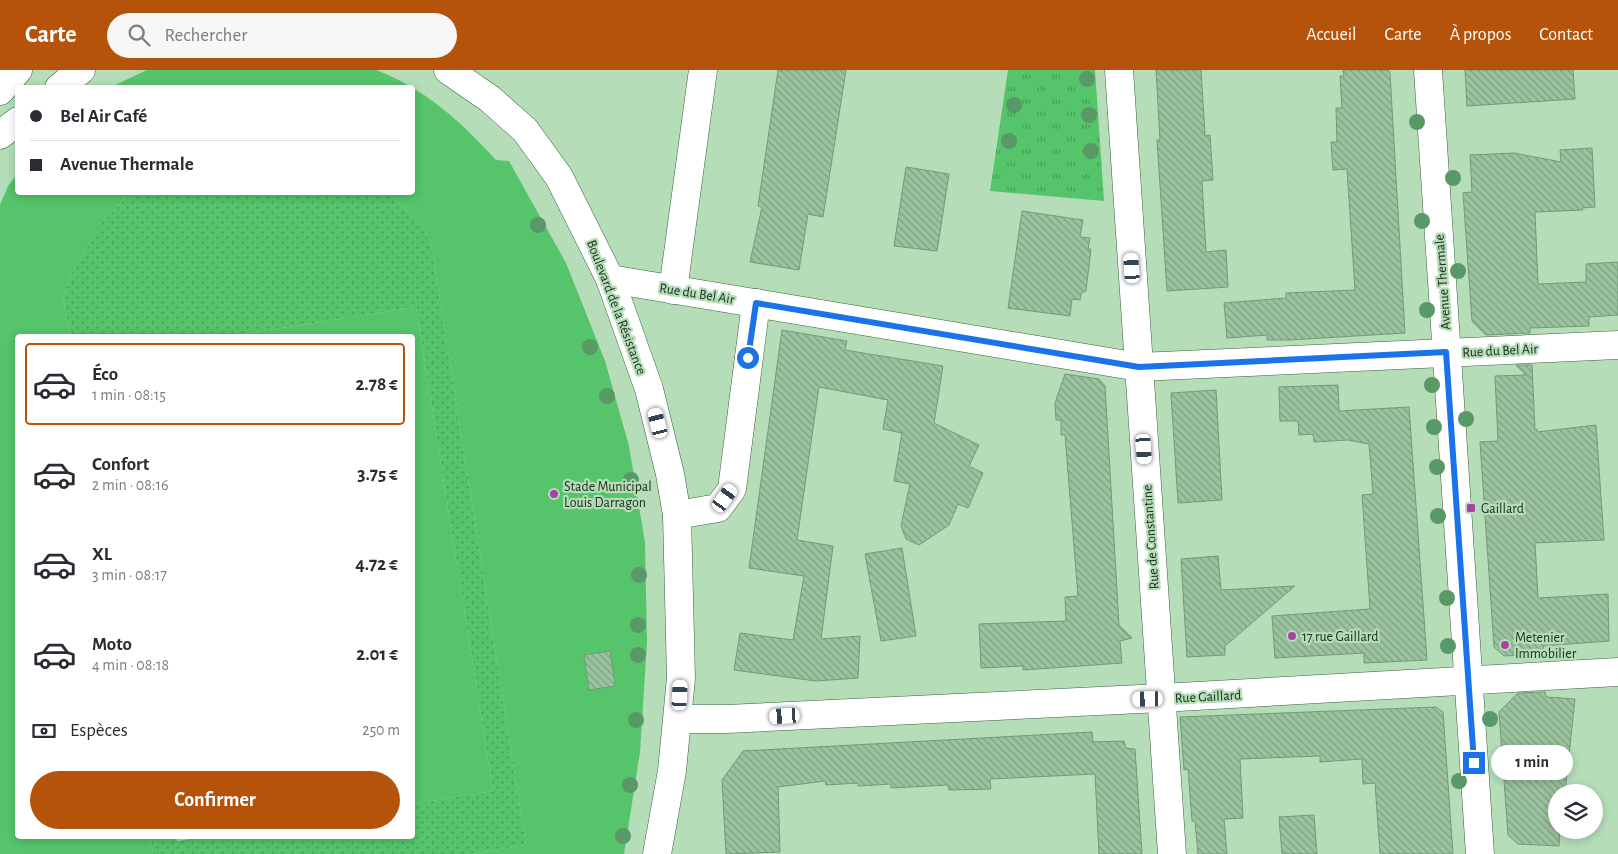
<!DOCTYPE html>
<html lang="fr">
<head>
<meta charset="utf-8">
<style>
  :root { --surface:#fff; --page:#f7f7f7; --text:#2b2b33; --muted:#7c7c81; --line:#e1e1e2; --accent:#b45309 }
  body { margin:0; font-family:"Alegreya Sans",sans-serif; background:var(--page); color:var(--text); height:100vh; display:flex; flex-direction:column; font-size:19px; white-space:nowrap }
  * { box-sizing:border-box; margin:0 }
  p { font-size:16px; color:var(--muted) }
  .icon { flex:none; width:28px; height:28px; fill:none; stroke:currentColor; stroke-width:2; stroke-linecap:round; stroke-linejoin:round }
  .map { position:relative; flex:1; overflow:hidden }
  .side { position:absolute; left:15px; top:264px; width:400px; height:505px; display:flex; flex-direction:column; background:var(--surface); border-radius:5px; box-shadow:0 2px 8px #0003 }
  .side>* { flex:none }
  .guide { position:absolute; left:15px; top:15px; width:400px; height:110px; border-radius:5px; box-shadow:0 2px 8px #0003; display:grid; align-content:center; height:110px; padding:0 15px; background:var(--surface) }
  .buttons { position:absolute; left:1548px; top:714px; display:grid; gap:10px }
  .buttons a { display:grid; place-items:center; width:55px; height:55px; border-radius:50%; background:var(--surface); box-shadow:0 2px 8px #0003; font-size:25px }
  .end { position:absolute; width:22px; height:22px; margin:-11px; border:6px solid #1a73e8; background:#fff; box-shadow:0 0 0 2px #fff }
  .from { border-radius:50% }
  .bubble { position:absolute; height:35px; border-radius:18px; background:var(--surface); box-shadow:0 2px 8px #0003; font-size:16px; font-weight:700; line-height:35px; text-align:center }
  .car { position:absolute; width:15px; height:30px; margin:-15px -8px; border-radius:6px; box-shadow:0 0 4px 1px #0007; background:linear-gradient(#fff 24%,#345 0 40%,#fff 0 76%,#345 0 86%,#fff 0) }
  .guide b { display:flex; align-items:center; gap:18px; height:48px; font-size:19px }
  .guide b+b { border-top:1px solid var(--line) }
  .guide i { width:12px; height:12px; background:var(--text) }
  ul { padding:9px 0 0; list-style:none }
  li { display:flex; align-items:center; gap:15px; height:82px; margin:0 10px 8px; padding:0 5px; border:2px solid transparent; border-radius:5px }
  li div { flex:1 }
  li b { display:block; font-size:19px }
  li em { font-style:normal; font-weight:700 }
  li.active { border-color:var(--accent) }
  li>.icon { width:45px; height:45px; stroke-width:1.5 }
  .pay { display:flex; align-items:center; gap:12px; height:55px; padding:0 15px; font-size:19px }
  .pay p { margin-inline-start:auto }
  .cta { display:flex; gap:10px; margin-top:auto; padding:10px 15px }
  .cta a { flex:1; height:58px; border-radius:30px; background:var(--accent); color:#fff; font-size:20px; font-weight:700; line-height:58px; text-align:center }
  header { display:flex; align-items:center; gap:30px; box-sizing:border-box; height:70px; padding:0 25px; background:var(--accent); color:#fff }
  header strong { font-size:24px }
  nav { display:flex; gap:28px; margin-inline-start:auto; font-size:18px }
  .search { width:350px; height:45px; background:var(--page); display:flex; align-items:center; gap:12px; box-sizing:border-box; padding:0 18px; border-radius:28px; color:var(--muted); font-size:19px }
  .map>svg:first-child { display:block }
  .grass { fill:url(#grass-dots) }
  .park { fill:url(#park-tufts) }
  .garden { fill:#55c46a }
  .building { fill:url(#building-back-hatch); stroke:#739a77 }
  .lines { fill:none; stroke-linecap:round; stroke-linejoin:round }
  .minor-casing { stroke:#3b6040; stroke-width:29 }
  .tertiary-casing { stroke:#3b6040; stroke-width:29 }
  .secondary-casing { stroke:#3b6040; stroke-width:29 }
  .minor { stroke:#fff; stroke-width:28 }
  .tertiary { stroke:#fff; stroke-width:28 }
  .secondary { stroke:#fff; stroke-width:28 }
  .tree { fill:#599867 }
  .route { stroke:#1a73e8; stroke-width:6 }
  .poi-dot { fill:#a743a8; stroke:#b4ddb8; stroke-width:2 }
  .labels { text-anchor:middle; stroke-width:4.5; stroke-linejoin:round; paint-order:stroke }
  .street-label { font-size:14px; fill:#203022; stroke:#b4ddb8 }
  .poi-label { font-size:14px; fill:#203022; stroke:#b4ddb8; text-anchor:start }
</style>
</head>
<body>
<header>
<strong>Carte</strong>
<div class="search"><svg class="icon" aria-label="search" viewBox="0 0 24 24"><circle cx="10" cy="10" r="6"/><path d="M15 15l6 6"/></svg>Rechercher</div>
<nav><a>Accueil</a><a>Carte</a><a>À propos</a><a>Contact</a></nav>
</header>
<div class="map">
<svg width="1618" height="784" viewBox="0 0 1618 784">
  <defs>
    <pattern id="grass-dots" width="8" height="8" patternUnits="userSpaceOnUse" patternTransform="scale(1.25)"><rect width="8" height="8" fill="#55c46a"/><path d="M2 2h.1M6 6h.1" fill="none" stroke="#46a057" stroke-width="1.8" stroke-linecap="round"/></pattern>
    <pattern id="park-tufts" width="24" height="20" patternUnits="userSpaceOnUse" patternTransform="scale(1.25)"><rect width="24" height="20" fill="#55c46a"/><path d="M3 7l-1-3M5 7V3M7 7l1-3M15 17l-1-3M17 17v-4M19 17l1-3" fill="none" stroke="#46a057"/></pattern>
    <pattern id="building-back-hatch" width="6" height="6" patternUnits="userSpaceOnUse" patternTransform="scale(1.25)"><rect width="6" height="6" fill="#9bc39f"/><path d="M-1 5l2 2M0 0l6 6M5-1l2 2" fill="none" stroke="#7e9f81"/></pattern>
  </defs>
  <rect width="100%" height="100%" fill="#b4ddb8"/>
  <!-- grass -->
  <path class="grass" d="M131,123H388L422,155L431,173L526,775L470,784H153L150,766H176L177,771L209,766H412L413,734L493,721L416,237L230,266H70L63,228L71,205L99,155Z"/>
  <!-- park -->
  <path class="park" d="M1008,0H1095L1104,131L990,121Z"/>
  <!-- garden -->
  <g class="garden">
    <path d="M147,0H376C426,19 461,52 496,90L509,91L566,193L605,291L629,376L645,473L647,572L640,682L624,784H470L526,775L431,173L422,155L388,123L412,122V18H109Z"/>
    <path d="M17,104L18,122L131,123L99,155L71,205L63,228L70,266H18V766H150L153,784H0V135L8,116Z"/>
    <path d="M416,237L493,721L413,734L412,266H230Z"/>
  </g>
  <!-- building -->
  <g class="building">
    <path d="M778,0H846L823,147L808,144L799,200L750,192L762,137L758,136Z"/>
    <path d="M1156,0H1201L1205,66L1210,65L1213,110L1202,111L1206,182L1226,180L1228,217L1167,221L1157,70H1160Z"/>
    <path d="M1343,0H1388L1390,3L1405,263L1289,270H1267V265L1227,268L1224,233L1286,228V223L1355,220L1347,99L1333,100L1331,72H1337L1336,38H1342L1340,6H1344Z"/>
    <path d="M1465,0H1573L1575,29L1467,36Z"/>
    <path d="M1592,78L1595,137L1582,138L1583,140L1535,142L1538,214L1586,212V194L1618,192V245L1589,247V256L1530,258V263L1486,265L1472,251L1463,123L1472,122L1470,85L1514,83L1561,92L1560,80Z"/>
    <path d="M906,97L949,104L937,181L894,176Z"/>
    <path d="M1022,141L1083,150L1080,167L1090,168L1088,179H1091L1086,221L1081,223L1080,230L1072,229L1070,246L1008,238Z"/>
    <path d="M782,260L847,271L845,280L943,296L934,353L979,375L969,396L983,403L968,438L958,434L949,455L919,475L906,469L901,456L910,414L894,411L902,363L883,359L888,330L819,317L797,470L833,476L821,569L860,566L858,608L816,611L734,600L740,563L793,570L804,506L749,498Z"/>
    <path d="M1516,295H1532L1535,360L1537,359V362L1596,355L1604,470L1535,473L1538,528L1608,524L1609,571L1543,576L1544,584L1504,586L1494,577L1480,372L1498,371L1495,306L1526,305Z"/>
    <path d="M1065,304L1099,309L1105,316L1119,555L1132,568L1120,571L1122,593L1023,600V596L981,598L979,554L1066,551L1065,527L1078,526L1065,365H1061V350H1056L1055,333Z"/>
    <path d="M1338,315L1339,341L1409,337L1427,590L1364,593V583L1275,588L1272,546L1370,539L1362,425L1373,424L1369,374L1348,370L1314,372L1313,364L1299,365L1298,351H1280L1279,317Z"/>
    <path d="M1216,320L1222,430L1178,433L1171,323Z"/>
    <path d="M902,478L916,566L881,571L865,484Z"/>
    <path d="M1218,486L1221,520L1295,516L1225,576V585L1187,587L1181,489Z"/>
    <path d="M610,581L615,616L589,620L584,585Z"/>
    <path d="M1545,622L1546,627L1575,629L1565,722H1556V760H1560L1559,776L1518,774L1508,765L1499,642L1518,623Z"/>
    <path d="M1436,637L1443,642L1453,784H1380L1375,713L1363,714L1362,689L1320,692V686L1240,689L1243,748L1224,749L1227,784H1198L1195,751H1192L1188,699L1184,700L1180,647Z"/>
    <path d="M1092,662L1093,672L1124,671L1126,678L1135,679L1142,784H1099L1095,704L990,709L991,719L949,720L948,715L891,718V714L858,716V713L826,715L825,711L778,717L780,782L726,784L722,710L743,681Z"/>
    <path d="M1314,745L1317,784H1282L1279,747Z"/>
  </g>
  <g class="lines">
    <!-- minor casing -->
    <g class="minor-casing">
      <g id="minor">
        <path d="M1119,0L1172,784"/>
        <path d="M610,209L1139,297L1618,275"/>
        <path d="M673,220L703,0"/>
        <path d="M677,445L718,438L732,419L756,233"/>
        <path d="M678,649H727L1161,628L1618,602"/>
      </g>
    </g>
    <!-- tertiary casing -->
    <g class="tertiary-casing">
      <g id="tertiary">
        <path d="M448,0L490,29L525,60L559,107L610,209L649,319L670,404L677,445L681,608L672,701L657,784"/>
        <path d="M1428,0L1480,784"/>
      </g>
    </g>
    <!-- secondary casing -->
    <g class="secondary-casing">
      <g id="secondary">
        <path d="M59,18L81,0"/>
        <path d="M0,21L18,0"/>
        <path d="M0,65L18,51"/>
      </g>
    </g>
    <!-- minor -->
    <use href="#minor" class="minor"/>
    <!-- tertiary -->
    <use href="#tertiary" class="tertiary"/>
    <!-- secondary -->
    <use href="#secondary" class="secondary"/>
  </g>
  <!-- trees -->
  <g class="tree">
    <circle cx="1087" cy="9" r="8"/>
    <circle cx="1014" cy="35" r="8"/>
    <circle cx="1089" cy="45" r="8"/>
    <circle cx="1417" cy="52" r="8"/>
    <circle cx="1009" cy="71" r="8"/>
    <circle cx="1091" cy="81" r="8"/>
    <circle cx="1453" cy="108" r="8"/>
    <circle cx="1422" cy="151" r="8"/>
    <circle cx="538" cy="155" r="8"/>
    <circle cx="1458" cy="201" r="8"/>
    <circle cx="1427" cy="240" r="8"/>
    <circle cx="590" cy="277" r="8"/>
    <circle cx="1432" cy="315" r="8"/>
    <circle cx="607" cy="326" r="8"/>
    <circle cx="1466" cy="349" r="8"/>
    <circle cx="1434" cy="357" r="8"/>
    <circle cx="1437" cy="397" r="8"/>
    <circle cx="631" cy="410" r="8"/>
    <circle cx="1438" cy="446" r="8"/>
    <circle cx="639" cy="505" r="8"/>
    <circle cx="1447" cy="528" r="8"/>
    <circle cx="638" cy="555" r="8"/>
    <circle cx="1448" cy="576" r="8"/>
    <circle cx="638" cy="585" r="8"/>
    <circle cx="1490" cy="649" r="8"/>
    <circle cx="636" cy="650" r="8"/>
    <circle cx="1459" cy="711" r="8"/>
    <circle cx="630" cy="715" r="8"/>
    <circle cx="623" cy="766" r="8"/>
  </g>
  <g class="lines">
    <!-- route -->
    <path class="route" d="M748,288L756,233L1139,297L1446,282L1474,693"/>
  </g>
  <!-- markers -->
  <g class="poi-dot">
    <circle cx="554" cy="424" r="5"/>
    <rect x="1466" y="433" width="10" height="10" rx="2.5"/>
    <circle cx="1292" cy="566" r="5"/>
    <circle cx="1505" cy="575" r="5"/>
  </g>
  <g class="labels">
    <!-- street labels -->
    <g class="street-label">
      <text transform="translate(1442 212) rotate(-94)" y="5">Avenue Thermale</text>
      <text transform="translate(697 223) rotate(9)" y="5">Rue du Bel Air</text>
      <text transform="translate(617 237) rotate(69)" y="5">Boulevard de la Résistance</text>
      <text transform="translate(1500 280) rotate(-3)" y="5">Rue du Bel Air</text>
      <text transform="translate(1150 467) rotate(-94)" y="5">Rue de Constantine</text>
      <text transform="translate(1208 626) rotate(-3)" y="5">Rue Gaillard</text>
    </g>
    <!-- poi labels -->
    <g class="poi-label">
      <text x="564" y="421">Stade Municipal<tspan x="564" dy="16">Louis Darragon</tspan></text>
      <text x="1481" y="443">Gaillard</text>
      <text x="1302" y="571">17 rue Gaillard</text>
      <text x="1515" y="572">Metenier<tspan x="1515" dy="16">Immobilier</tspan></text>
    </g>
  </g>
</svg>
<div class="buttons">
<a><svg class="icon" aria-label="layers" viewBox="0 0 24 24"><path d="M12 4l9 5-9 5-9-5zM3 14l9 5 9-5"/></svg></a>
</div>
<i class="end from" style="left:748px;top:288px"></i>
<i class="end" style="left:1474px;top:693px"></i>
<div class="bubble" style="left:1491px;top:675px;width:82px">1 min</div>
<i class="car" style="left:1132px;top:198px;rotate:356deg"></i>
<i class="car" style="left:658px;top:353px;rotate:346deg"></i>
<i class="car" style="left:1144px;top:379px;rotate:176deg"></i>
<i class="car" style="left:725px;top:428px;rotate:36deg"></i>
<i class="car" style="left:680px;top:625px;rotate:3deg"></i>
<i class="car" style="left:1148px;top:629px;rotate:269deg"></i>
<i class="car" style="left:785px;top:646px;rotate:267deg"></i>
<div class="guide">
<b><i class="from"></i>Bel Air Café</b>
<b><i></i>Avenue Thermale</b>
</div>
<section class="side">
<ul>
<li class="active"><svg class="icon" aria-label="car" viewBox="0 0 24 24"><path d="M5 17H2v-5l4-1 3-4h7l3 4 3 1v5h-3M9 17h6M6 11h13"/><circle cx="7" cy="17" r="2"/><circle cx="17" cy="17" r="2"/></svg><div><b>Éco</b><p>1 min · 08:15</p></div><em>2.78 €</em></li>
<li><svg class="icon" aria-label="car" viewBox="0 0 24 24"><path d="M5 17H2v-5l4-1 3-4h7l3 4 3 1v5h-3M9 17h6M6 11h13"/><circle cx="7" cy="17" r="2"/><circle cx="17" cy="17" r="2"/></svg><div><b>Confort</b><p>2 min · 08:16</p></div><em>3.75 €</em></li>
<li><svg class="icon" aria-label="car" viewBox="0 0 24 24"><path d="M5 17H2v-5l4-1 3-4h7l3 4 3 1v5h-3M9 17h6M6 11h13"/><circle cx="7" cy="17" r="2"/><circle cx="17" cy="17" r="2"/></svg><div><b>XL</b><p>3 min · 08:17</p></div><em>4.72 €</em></li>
<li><svg class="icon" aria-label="car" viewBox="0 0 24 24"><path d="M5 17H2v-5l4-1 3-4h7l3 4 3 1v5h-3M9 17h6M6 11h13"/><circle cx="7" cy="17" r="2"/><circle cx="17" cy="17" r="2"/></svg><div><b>Moto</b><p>4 min · 08:18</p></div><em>2.01 €</em></li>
</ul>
<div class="pay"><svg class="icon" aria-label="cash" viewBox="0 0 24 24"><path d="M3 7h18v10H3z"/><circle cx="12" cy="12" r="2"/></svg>Espèces<p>250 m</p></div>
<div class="cta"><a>Confirmer</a></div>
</section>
</div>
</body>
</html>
